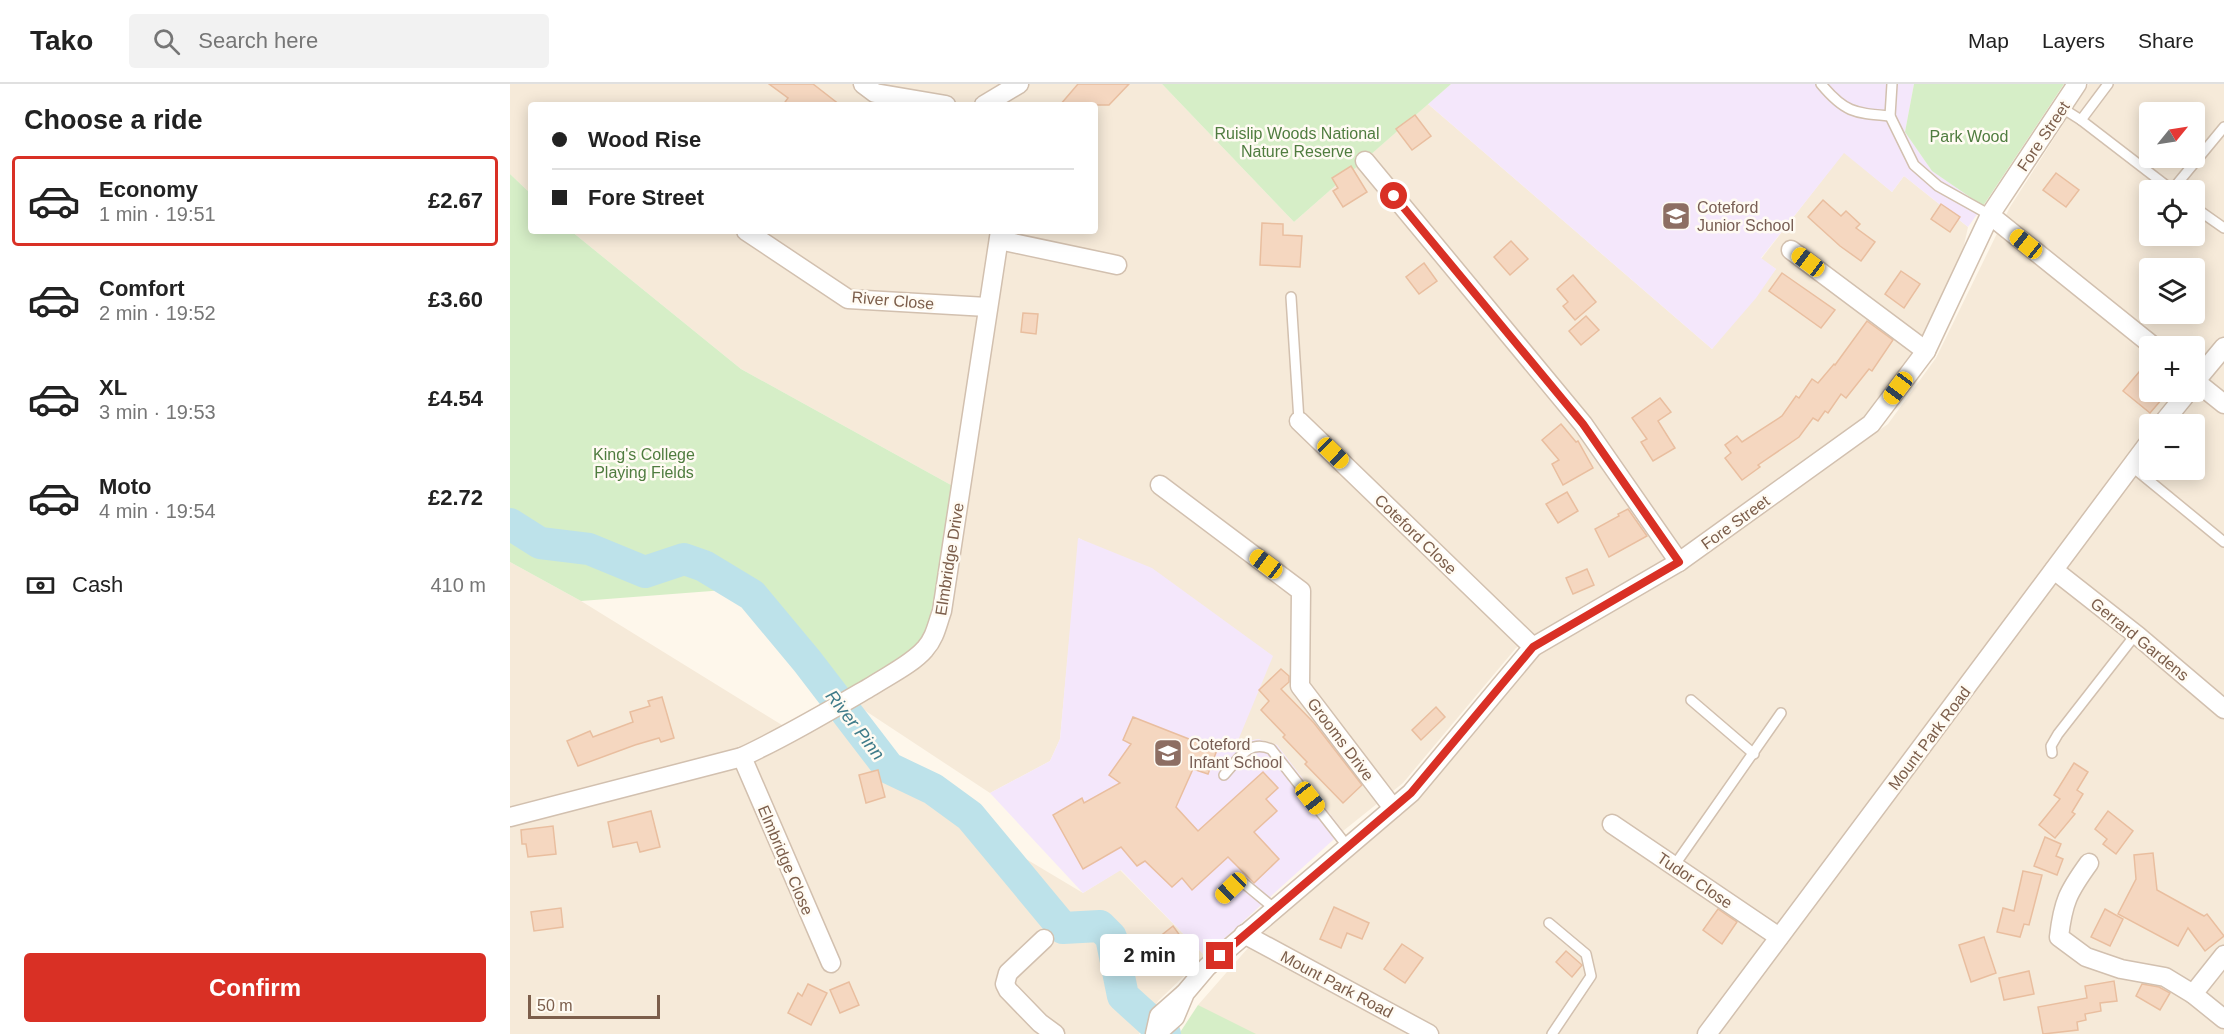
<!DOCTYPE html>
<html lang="en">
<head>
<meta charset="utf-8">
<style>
  :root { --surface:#fff; --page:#f2f2f2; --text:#222; --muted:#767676; --line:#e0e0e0; --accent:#d93025 }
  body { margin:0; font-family:Arial,sans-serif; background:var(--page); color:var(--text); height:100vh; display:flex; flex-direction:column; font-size:22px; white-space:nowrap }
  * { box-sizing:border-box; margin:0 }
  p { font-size:20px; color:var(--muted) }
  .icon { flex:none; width:33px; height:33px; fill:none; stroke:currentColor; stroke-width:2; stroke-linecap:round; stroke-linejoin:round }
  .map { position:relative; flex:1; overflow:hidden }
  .side { display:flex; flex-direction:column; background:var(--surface); width:510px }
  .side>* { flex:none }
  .top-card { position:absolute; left:18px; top:18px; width:570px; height:132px; border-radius:6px; box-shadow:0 3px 15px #0003; display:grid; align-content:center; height:132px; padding:0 24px; background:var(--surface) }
  .needle { width:39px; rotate:60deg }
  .tools { position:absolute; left:1629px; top:18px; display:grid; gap:12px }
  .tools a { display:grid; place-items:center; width:66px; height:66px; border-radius:6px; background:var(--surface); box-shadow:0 3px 15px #0003; font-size:30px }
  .scale { position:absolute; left:18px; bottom:15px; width:132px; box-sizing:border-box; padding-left:6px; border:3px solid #7c5e4b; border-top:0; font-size:16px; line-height:21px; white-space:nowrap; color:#7c5e4b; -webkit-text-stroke:4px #fffbf3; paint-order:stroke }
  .end { position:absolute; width:27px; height:27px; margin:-14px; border:8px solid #d93025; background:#fff; box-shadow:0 0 0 3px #fff }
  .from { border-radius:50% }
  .bubble { position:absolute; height:42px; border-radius:6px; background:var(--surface); box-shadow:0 3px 15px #0003; font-size:20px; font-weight:700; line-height:42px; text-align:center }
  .car { position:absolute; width:18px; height:36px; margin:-18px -9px; border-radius:8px; box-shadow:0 0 4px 2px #0007; background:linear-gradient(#f5c518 24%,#345 0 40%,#f5c518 0 76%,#345 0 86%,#f5c518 0) }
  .top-card b { display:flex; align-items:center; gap:21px; height:57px; font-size:22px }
  .top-card b+b { border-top:2px solid var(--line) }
  .top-card i { width:15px; height:15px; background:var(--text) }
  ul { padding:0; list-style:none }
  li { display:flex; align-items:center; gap:18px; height:90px; margin:0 12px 9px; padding:0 12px; border:3px solid transparent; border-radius:6px }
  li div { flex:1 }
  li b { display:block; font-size:22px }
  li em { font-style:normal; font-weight:700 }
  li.on { border-color:var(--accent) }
  li>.icon { width:54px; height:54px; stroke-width:1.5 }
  h2 { padding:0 24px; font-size:27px; line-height:72px }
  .pay { display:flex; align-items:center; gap:15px; height:66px; padding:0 24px; font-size:22px }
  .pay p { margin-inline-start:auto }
  .action { display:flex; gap:12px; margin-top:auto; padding:12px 24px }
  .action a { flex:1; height:69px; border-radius:6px; background:var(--accent); color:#fff; font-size:24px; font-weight:700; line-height:69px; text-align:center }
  header { display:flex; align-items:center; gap:36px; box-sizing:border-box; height:84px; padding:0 30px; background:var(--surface); border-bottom:2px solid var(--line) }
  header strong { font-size:28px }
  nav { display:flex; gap:33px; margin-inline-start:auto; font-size:21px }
  .search { width:420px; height:54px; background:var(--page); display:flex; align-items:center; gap:15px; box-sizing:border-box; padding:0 21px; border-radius:6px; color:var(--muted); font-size:22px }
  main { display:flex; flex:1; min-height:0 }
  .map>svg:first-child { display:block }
  .residential { fill:#f6ead9; fill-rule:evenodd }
  .education { fill:#f4e7fb }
  .green { fill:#d6eec7 }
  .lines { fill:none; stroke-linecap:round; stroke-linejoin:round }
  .river { stroke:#bde2ea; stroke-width:32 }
  .building { fill:#f5d7c0; stroke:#e9be9f; stroke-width:1.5 }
  .service-casing { stroke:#d2c0af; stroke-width:12 }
  .minor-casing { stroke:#d2c0af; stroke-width:21 }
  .service { stroke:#fff; stroke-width:9 }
  .minor { stroke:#fff; stroke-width:18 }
  .route { stroke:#d93025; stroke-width:8 }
  .labels { text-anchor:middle; stroke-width:5; stroke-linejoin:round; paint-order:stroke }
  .park-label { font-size:16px; fill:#4f7c3f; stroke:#fffbf3 }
  .street-label { font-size:16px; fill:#7c5e4b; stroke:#fffbf3 }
  .education-label { font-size:16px; fill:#785e54; stroke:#fffbf3; text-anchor:start }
  .water-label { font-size:18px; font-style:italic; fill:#3f7b89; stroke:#fffbf3 }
</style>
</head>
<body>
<header>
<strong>Tako</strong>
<div class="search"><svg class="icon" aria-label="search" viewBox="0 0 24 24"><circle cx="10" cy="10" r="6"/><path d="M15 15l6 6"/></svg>Search here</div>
<nav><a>Map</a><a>Layers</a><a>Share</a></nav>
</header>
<main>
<section class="side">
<h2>Choose a ride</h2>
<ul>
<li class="on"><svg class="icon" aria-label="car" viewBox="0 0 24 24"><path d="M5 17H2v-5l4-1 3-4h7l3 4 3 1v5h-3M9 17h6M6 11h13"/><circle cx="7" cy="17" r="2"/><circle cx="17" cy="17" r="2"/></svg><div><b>Economy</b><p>1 min · 19:51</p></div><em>£2.67</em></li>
<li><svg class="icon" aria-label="car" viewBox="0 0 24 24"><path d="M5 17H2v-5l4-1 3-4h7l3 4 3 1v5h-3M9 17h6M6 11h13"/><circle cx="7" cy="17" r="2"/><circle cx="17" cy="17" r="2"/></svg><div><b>Comfort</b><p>2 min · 19:52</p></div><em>£3.60</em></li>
<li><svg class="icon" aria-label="car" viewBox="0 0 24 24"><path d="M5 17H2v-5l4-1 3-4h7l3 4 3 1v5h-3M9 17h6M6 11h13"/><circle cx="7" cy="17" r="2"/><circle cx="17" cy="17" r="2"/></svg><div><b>XL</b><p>3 min · 19:53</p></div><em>£4.54</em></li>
<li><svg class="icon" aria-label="car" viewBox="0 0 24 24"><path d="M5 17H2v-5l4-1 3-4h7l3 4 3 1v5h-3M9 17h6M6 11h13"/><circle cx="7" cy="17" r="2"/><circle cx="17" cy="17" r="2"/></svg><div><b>Moto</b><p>4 min · 19:54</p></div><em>£2.72</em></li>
</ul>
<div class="pay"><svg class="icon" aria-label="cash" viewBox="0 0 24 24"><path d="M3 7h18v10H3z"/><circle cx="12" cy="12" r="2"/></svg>Cash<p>410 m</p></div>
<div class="action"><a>Confirm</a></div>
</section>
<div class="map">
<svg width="1714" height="950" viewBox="0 0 1714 950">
  <rect width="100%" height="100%" fill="#fef7eb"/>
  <!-- residential -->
  <g class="residential">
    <path d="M0,0H652L784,138L918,20L1202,265L1266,185L1251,175L1334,68L1382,108L1394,92L1458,143L1452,170L1407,266L1360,334L1159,474L1067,525L1006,564L893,699L833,747L767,661L748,655L726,660L762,572L728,548L569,454L550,655L540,677L480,709L339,616L318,634L449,735L573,809L610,786L695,872L648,917L629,950H0V478L71,517L272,641L339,616L450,406L231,285L61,147H585V21H21V110L0,90Z"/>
    <path d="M1579,0H1714V950H733L688,921L752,848L904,715L1029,567L1177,480L1378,340L1426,274L1500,123ZM1640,28H1684V74H1640ZM1640,106H1684V152H1640ZM1640,184H1684V230H1640ZM1640,262H1684V308H1640ZM1640,340H1684V386H1640Z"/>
  </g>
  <!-- education -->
  <g class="education">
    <path d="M941,0H1404L1395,48L1422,87L1473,122L1458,143L1394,92L1382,108L1334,69L1251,174L1266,185L1246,214L1202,265L918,20Z"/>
    <path d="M568,454L642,484L763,572L727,659L748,655L767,661L833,747L695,872L611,786L573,809L480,709L540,677L550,655Z"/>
  </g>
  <!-- green -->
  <g class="green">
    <path d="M652,0H941L784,138Z"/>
    <path d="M1404,0H1554L1473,122L1422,87L1395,48Z"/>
    <path d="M0,90L21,110V147H61L231,285L450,406L424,553L339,616L254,503L71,517L0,478Z"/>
    <path d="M688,921L746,950H669Z"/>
  </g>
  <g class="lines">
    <!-- river -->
    <path class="river" d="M0,440L30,459L79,465L135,488L174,475L194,482L242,511L297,577L379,684L423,705L460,732L553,844L590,842L601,853L613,912L655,950"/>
  </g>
  <!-- building -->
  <g class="building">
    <path d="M259,0H303L330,21H273L278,14Z"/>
    <path d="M568,0H619L599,21H550Z"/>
    <path d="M905,31L921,52L902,66L886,45Z"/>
    <path d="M841,82L857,108L833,123L823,107L828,104L822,94Z"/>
    <path d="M1546,89L1569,106L1556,123L1533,106Z"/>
    <path d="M1313,116L1331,132L1336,127L1350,140L1346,144L1365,158L1351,177L1330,162L1298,133Z"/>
    <path d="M1431,120L1450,133L1440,148L1421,135Z"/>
    <path d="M752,139L773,140V151L792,152L790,183L750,181Z"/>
    <path d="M1001,157L1018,175L1000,191L984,173Z"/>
    <path d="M914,179L927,197L909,210L896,193Z"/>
    <path d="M1391,187L1410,200L1394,224L1375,210Z"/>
    <path d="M1272,189L1325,226L1311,244L1259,207Z"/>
    <path d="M1063,191L1086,218L1065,236L1053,222L1058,218L1047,205Z"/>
    <path d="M513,229L528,230L526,250L511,248Z"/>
    <path d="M1076,232L1089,246L1071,261L1059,247Z"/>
    <path d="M1357,237L1383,256L1362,287L1359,285L1336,314L1331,310L1318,329L1315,327L1308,337L1303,334L1289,353L1248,381L1250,383L1232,396L1215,374L1221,369L1215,361L1227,352L1232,358L1272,332L1286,312L1289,314L1302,295L1308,299L1324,280L1325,281Z"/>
    <path d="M1640,275V308H1658L1640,329L1613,307Z"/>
    <path d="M1150,314L1161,328L1148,337L1165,364L1143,377L1131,358L1137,355L1122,334Z"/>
    <path d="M1051,340L1066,358L1068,357L1083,384L1053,401L1042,380L1049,376L1032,356Z"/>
    <path d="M1057,408L1068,427L1048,439L1036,420Z"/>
    <path d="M1118,425L1137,452L1099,473L1085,445L1109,432L1108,430Z"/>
    <path d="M1077,485L1084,501L1063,510L1056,494Z"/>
    <path d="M771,585L779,592V598L771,605L804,639L852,701L833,719L795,680L797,678L773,653L775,651L751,626L759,617L749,606Z"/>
    <path d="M152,613L164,654L151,658L149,654L125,661L68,682L57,657L80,647L83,653L123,638L120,628L140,622L138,617Z"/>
    <path d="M926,623L935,633L911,656L902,646Z"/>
    <path d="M623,633L707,666L698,690L683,685L666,723L688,747L753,688L768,704L756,715L767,727L744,748L769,775L744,799L718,773L682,806L672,794L662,803L635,777L627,782L611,763L573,785L543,731L572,714L574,719L610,699L599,691L621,660L613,656Z"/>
    <path d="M1564,679L1578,688L1567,706L1573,710L1562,728L1565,730L1545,754L1529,741L1550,715L1544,711Z"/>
    <path d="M368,686L375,713L356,719L349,691Z"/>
    <path d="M141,727L150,763L130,768L127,758L103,763L98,738Z"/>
    <path d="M1598,727L1623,747L1606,770L1593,760L1597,755L1585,745Z"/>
    <path d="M43,742L46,770L18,773L16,760H12L11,746Z"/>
    <path d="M1535,753L1551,760L1546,772L1553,775L1547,791L1524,782Z"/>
    <path d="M1643,769L1647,806L1694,832L1697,830L1714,852L1695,867L1678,844L1668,862L1608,830L1626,795L1624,771Z"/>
    <path d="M1513,787L1532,791L1519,841L1514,840L1510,853L1487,848L1493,824L1504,827Z"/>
    <path d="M824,823L859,839L852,855L837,849L831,864L810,855Z"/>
    <path d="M51,824L53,843L24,847L21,828Z"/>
    <path d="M1208,825L1227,838L1212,860L1193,846Z"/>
    <path d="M1595,825L1613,835L1600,862L1581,853Z"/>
    <path d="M663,842L676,860L656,875L643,858Z"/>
    <path d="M1474,853L1486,889L1461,898L1449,861Z"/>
    <path d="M892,860L913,874L895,899L874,885Z"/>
    <path d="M1056,867L1072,881L1062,893L1046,878Z"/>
    <path d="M1519,887L1524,910L1494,916L1489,894Z"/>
    <path d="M1604,897L1607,917L1590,919L1591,927L1575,930L1576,936L1567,938L1568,946L1533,950L1528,923L1577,914L1575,902Z"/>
    <path d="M339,898L349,921L330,929L320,906Z"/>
    <path d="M298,900L317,909L301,941L278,929L288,909L292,912Z"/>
    <path d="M1632,900L1649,903L1660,909L1650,926L1626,912Z"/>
  </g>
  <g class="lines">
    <!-- service casing -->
    <g class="service-casing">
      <g id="service">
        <path d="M1311,0C1335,29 1345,29 1380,32"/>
        <path d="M1382,0L1380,32L1404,81L1428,102L1480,131"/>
        <path d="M1552,24L1571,36L1598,0"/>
        <path d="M1571,36L1662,106"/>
        <path d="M1662,106L1714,43"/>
        <path d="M1684,123L1714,144"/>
        <path d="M781,213L789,337"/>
        <path d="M1620,381L1714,458"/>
        <path d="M1181,616L1244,670"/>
        <path d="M1542,669L1541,662L1548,650L1626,550"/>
        <path d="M714,691C729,675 738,655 761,665L838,763"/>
        <path d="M1164,782L1271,629"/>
        <path d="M712,812L730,796L765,825"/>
        <path d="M1039,839L1076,870L1081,892L1042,950"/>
      </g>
    </g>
    <!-- minor casing -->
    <g class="minor-casing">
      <g id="minor">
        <path d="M353,0L365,9L436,21"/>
        <path d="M474,21L509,0"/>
        <path d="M855,77L1073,340L1169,478"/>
        <path d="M1480,131L1643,262"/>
        <path d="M236,147L338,215L477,223"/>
        <path d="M489,156L607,181"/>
        <path d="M1281,166L1416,267"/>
        <path d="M1684,296L1714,320"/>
        <path d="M1684,299L1714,263"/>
        <path d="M789,337L1023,563"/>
        <path d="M1652,340L1678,308"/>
        <path d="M650,401L791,507L790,602L883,724"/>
        <path d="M1544,486L1628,552L1714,625"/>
        <path d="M232,673L321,879"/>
        <path d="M0,733L232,673C277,652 319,627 362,602C379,591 402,580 415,565C425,554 427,541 432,527L490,147"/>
        <path d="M1102,740L1269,853"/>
        <path d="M1579,779C1558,808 1553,818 1549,853L1576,873L1611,885L1655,893L1683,910L1714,935"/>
        <path d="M734,850L919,950"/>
        <path d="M534,855L498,889L495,900L498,906L530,939L545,950"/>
        <path d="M1683,910L1714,871"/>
        <path d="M645,950L649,932L674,910"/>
        <path d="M646,950L665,933L675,909L697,883L901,709L1023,563L1169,478L1361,340L1416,267L1480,131L1567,0"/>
        <path d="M1197,950L1640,357"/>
      </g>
    </g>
    <!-- service -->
    <use href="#service" class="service"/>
    <!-- minor -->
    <use href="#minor" class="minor"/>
  </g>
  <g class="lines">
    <!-- route -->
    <path class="route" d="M710,872L901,709L1023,563L1169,478L1073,340L884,112"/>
  </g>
  <!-- icons -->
  <defs>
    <g id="school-square" transform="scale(1.5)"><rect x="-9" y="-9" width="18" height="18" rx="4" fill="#8d6e63" stroke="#fffbf3"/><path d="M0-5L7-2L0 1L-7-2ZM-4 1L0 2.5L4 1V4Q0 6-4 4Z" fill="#fff"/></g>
  </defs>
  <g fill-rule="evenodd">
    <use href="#school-square" x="1166" y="132"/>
    <use href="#school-square" x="658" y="669"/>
  </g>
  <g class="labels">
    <!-- park labels -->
    <g class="park-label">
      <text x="787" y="55">Ruislip Woods National<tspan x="787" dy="18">Nature Reserve</tspan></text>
      <text x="1459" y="58">Park Wood</text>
      <text x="134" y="376">King's College<tspan x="134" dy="18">Playing Fields</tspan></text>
    </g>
    <!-- street labels -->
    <g class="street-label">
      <text transform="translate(1533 52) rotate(-56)" y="6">Fore Street</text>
      <text transform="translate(383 216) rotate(5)" y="6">River Close</text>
      <text transform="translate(1225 438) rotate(-36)" y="6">Fore Street</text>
      <text transform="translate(906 450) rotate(44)" y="6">Coteford Close</text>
      <text transform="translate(439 475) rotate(-81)" y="6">Elmbridge Drive</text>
      <text transform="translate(1630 555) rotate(39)" y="6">Gerrard Gardens</text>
      <text transform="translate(1419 654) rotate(-53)" y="6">Mount Park Road</text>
      <text transform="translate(831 655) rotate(53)" y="6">Grooms Drive</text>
      <text transform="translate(276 776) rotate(67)" y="6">Elmbridge Close</text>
      <text transform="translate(1185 796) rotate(34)" y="6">Tudor Close</text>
      <text transform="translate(827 900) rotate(28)" y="6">Mount Park Road</text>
    </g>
    <!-- education labels -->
    <g class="education-label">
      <text x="1187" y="129">Coteford<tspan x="1187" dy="18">Junior School</tspan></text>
      <text x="679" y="666">Coteford<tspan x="679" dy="18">Infant School</tspan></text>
    </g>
    <!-- water labels -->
    <g class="water-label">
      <text transform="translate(345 641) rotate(52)" y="6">River Pinn</text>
    </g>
  </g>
</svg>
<div class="tools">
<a><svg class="needle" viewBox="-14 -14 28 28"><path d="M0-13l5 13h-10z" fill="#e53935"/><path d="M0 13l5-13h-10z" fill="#767676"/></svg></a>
<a><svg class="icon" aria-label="locate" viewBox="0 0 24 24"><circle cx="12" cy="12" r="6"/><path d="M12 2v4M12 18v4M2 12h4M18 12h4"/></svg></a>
<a><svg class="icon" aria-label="layers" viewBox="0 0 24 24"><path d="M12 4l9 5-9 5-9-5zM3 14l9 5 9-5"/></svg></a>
<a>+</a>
<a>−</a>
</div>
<div class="scale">50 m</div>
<i class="end from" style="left:884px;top:112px"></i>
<i class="end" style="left:710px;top:872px"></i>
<div class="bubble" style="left:590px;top:850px;width:99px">2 min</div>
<i class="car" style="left:1516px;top:160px;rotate:309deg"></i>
<i class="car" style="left:1298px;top:178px;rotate:307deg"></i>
<i class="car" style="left:1388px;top:304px;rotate:217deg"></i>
<i class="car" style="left:823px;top:369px;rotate:134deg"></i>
<i class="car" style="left:756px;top:480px;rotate:307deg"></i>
<i class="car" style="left:800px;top:714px;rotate:142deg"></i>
<i class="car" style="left:721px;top:804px;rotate:226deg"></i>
<div class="top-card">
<b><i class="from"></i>Wood Rise</b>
<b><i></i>Fore Street</b>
</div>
</div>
</main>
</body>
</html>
